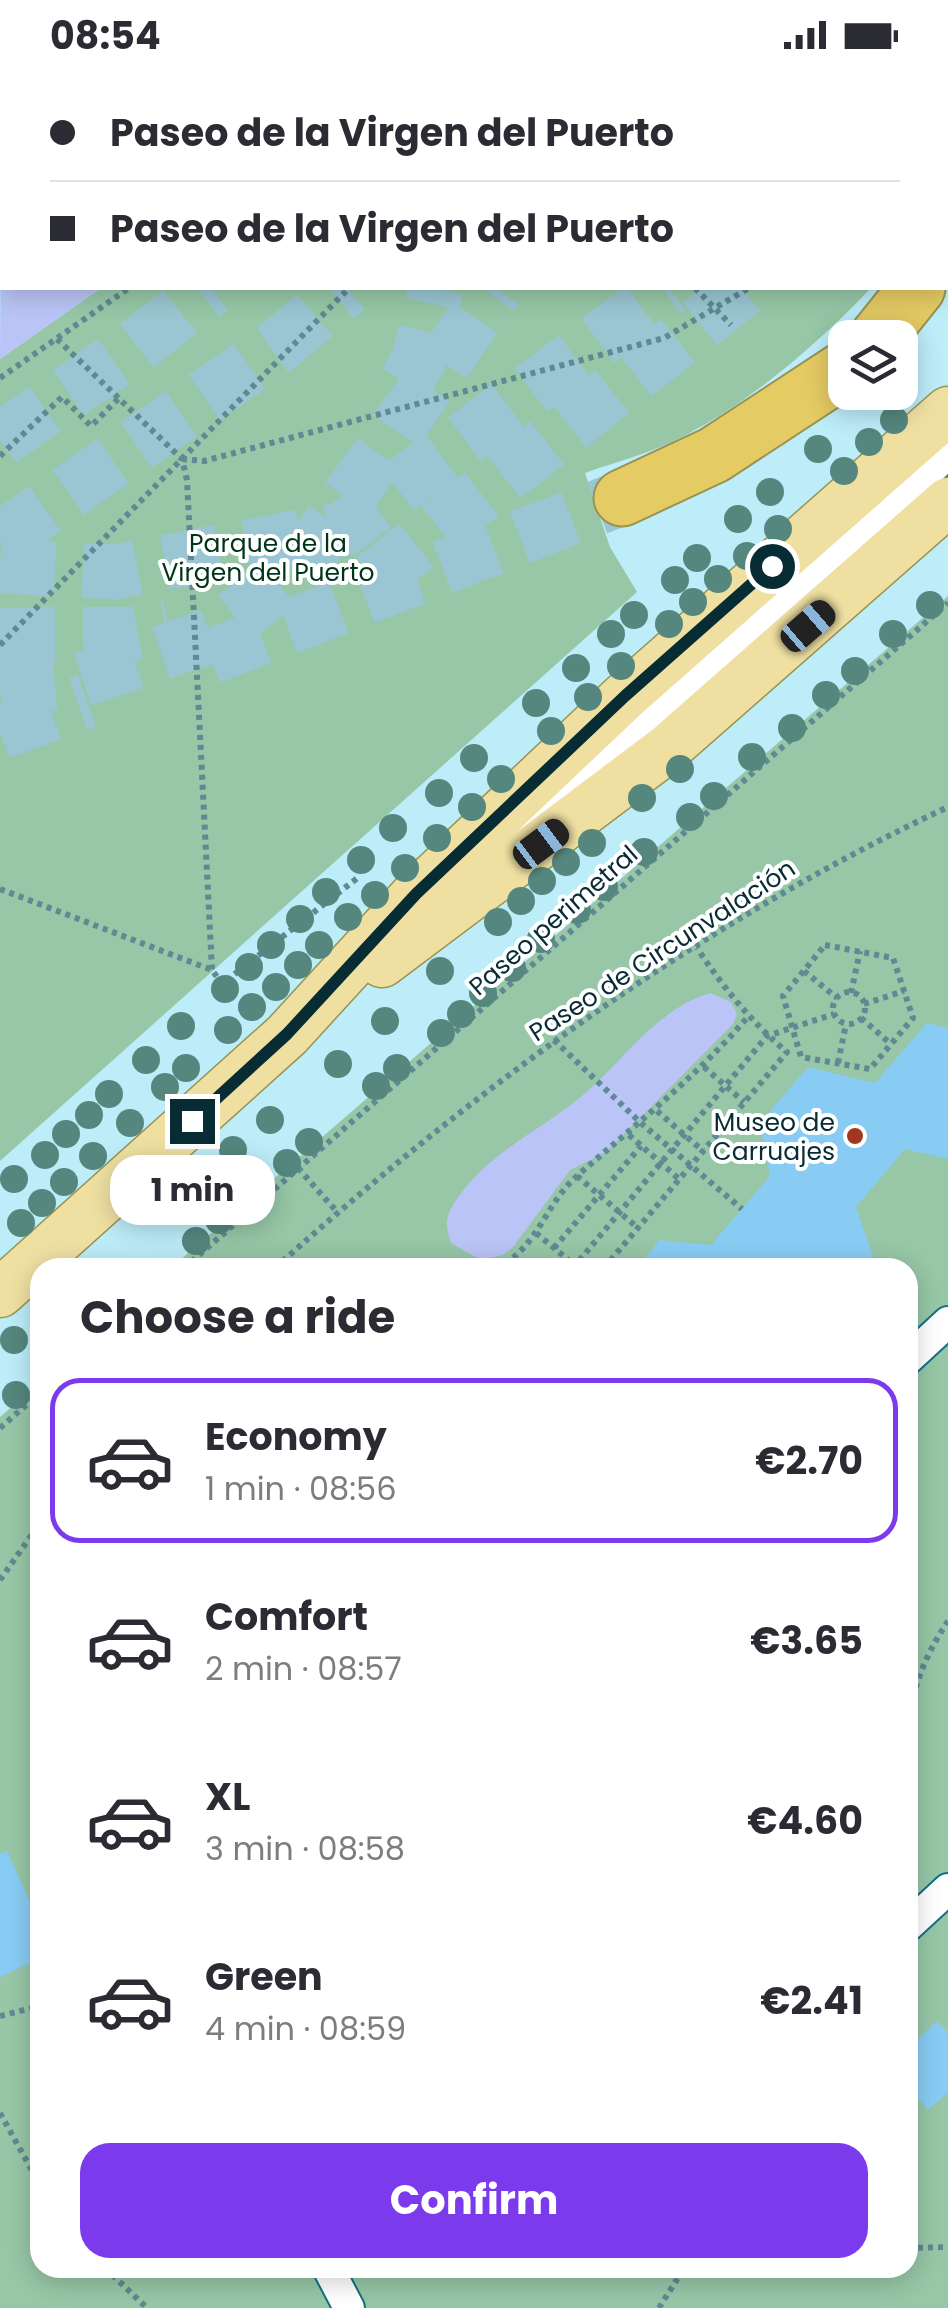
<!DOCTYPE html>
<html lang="en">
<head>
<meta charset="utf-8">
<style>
  :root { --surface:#fff; --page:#f7f7f7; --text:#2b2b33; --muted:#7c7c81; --line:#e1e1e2; --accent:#7c3aed }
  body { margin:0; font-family:Poppins,sans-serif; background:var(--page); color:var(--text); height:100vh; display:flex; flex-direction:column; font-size:38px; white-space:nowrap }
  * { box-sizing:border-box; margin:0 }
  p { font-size:32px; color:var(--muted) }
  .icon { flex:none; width:55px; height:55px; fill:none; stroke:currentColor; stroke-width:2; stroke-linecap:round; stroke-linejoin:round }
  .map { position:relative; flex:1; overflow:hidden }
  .drawer { position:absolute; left:30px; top:1188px; width:888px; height:1020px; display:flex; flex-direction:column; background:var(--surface); border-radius:30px; box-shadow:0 5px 25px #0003 }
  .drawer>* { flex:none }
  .top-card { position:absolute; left:0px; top:0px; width:950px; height:220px; box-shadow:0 5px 25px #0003; display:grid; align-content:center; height:220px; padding:0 50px; background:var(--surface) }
  .controls { position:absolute; left:828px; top:250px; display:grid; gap:20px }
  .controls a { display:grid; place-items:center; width:90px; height:90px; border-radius:20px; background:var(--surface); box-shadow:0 5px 25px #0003; font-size:50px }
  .end { position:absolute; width:45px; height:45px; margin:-22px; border:12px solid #072c34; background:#fff; box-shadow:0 0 0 5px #fff }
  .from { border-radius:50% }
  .bubble { position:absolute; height:70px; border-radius:30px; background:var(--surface); box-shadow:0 5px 25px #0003; font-size:32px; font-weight:700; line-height:70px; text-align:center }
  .car { position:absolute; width:30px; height:60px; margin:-30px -15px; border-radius:12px; box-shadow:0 0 8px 2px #0007; background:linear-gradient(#222 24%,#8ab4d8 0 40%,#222 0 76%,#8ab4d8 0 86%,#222 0) }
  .top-card b { display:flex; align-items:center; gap:35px; height:95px; font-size:38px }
  .top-card b+b { border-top:2px solid var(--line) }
  .top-card i { width:25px; height:25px; background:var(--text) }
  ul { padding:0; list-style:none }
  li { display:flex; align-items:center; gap:30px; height:165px; margin:0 20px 15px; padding:0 30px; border:5px solid transparent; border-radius:30px }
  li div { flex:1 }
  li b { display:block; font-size:38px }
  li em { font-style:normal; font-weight:700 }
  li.current { border-color:var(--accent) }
  li>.icon { width:90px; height:90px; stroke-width:1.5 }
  h2 { padding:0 50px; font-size:45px; line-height:120px }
  .primary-button { display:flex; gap:20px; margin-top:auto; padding:20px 50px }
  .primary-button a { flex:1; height:115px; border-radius:30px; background:var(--accent); color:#fff; font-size:40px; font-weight:700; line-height:115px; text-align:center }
  .status { display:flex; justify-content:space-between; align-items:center; height:70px; padding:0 50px; background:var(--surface); direction:ltr }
  .status svg { height:28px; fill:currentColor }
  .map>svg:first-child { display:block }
  .green { fill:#97c7a7 }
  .water { fill:#bac4f6 }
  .building { fill:#89ccf3 }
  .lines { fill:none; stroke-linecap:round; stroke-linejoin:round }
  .highway-tunnel { stroke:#99c6d2; stroke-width:55; stroke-dasharray:55 28; stroke-linecap:butt }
  .street-casing { stroke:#127285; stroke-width:34 }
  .primary-casing { stroke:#979353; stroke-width:51 }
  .highway-casing { stroke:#979353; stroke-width:59 }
  .path { stroke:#5f8993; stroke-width:6; stroke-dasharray:5 5; stroke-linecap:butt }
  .street { stroke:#fff; stroke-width:30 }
  .primary { stroke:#efe0a2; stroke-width:48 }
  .highway { stroke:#e5cb64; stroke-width:55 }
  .tree { fill:#55877e }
  .route { stroke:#072c34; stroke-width:12 }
  .poi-dot { fill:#a0381d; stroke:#fff; stroke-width:4 }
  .labels { text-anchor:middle; stroke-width:8; stroke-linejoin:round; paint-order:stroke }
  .park-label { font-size:25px; fill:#00341a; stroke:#fff }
  .street-label { font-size:25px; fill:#072c34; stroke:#fff }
  .poi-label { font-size:25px; fill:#072c34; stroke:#fff; text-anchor:end }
</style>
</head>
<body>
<div class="status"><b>08:54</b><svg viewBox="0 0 49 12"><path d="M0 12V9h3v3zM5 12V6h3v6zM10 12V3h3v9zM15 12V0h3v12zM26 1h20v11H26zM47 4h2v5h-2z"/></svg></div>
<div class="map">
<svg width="948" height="2238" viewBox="0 0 948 2238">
  <rect width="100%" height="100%" fill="#bdedf9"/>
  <!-- green -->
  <g class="green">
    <path d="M344,0H948V116V2H341Z"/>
    <path d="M101,218H871C816,275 757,327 686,365C655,382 618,391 585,403L610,477L637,522L0,1091V289Z"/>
    <path d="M948,526V2238H0V1347L40,1312V2198H908V1198L172,1197Z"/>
  </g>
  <!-- water -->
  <g class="water">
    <path d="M30,0H344L27,2Z"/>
    <path d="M2,23V218H101L0,289Z"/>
    <path d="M710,923L731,932L737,944L733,954L606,1082L570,1100L513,1177L503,1185L481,1190L451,1173C447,1160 444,1150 452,1137C484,1081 546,1060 591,1018C629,983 659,939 710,923Z"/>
  </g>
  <!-- building -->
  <g class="building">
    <path d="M927,953L948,958V1089L905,1079L856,1137L877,1198H636L660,1170L711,1175L770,1106L760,1053L808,997L875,1013Z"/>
    <path d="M7,1781L40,1854V1888L0,1907V1784Z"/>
    <path d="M937,1951L948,1963V2022L928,2040L908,2017L919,2006L908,1993V1978Z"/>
  </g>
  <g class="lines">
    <!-- highway-tunnel -->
    <g class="highway-tunnel">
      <path d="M403,0L404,2"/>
      <path d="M458,2L461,0"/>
      <path d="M622,2L626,0"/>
      <path d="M406,312L419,289L436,218"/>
      <path d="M0,370L135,277L211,218"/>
      <path d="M0,470L277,277L347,218"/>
      <path d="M0,496L115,502L343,459L669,218"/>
      <path d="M373,509L745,218"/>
      <path d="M0,565L131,564L168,557"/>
      <path d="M210,587L622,428"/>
      <path d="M0,619L81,610L210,566L297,501L496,218"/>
      <path d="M0,662L87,631"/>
    </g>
    <!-- street casing -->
    <g class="street-casing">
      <g id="street">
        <path d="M486,0L488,2"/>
        <path d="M496,781L948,384"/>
        <path d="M908,1289L948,1252"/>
        <path d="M908,1856L948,1819"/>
        <path d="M328,2198L349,2238"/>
      </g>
    </g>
    <!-- primary casing -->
    <g class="primary-casing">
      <g id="primary">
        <path d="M382,893L667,679L948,432"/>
        <path d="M0,1223L287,965L416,824L625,626L948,341"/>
      </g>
    </g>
    <!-- highway casing -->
    <g class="highway-casing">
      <g id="highway">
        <path d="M948,175V174"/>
        <path d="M877,268L917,218"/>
        <path d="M622,428L714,385L845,299"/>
      </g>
    </g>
    <!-- path -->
    <g class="path">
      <path d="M367,2L370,0"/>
      <path d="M555,2L557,0"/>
      <path d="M858,2L864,0"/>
      <path d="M695,218L731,255"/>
      <path d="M57,269L182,389L187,410L212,900"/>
      <path d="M0,308L129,218"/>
      <path d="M0,386L62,327L91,356L118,329"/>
      <path d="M182,389L204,391L664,268L749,218"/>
      <path d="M0,575L349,218"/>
      <path d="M0,819L212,900L222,914L360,806"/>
      <path d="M825,875L893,888L913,948L870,999L801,987L783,926Z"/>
      <path d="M804,901L837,928"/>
      <circle cx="849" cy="938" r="16"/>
      <path d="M851,923L860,881"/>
      <path d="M864,934L904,921"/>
      <path d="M861,948L891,974"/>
      <path d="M554,970L642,1054L742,1139"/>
      <path d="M838,993L846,954"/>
      <path d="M704,997L744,1032"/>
      <path d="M657,1041L703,1081"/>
      <path d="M629,1065L679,1109"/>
      <path d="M298,1098L338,1143"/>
      <path d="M577,1106L638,1158"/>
      <path d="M536,1163L578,1198"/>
      <path d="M554,1178L641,1076"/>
      <path d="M184,1198L948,533"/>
      <path d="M275,1198C477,1017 702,852 948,737"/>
      <path d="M496,1198C537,1180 545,1134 577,1106C636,1054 695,1008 747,948"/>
      <path d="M573,1198L767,966L834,944"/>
      <path d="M604,1198L787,982C751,952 723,917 697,878"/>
      <path d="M0,1358L40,1323"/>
      <path d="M0,1510L40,1453"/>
      <path d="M908,1657C913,1615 925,1586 948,1551"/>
      <path d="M0,1946L40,1936"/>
      <path d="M0,2043L40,2115"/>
      <path d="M908,2178L948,2177"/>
      <path d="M105,2198L147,2238"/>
      <path d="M659,2238L684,2198"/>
    </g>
    <!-- street -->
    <use href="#street" class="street"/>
    <!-- primary -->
    <use href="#primary" class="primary"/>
    <!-- highway -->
    <use href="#highway" class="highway"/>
  </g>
  <!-- trees -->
  <g class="tree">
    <circle cx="894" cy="350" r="14"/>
    <circle cx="869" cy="372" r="14"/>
    <circle cx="818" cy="379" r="14"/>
    <circle cx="844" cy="401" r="14"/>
    <circle cx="770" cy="422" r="14"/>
    <circle cx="738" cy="449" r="14"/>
    <circle cx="778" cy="459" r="14"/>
    <circle cx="747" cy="486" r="14"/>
    <circle cx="697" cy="488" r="14"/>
    <circle cx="718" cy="509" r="14"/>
    <circle cx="675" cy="510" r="14"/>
    <circle cx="693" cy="532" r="14"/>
    <circle cx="930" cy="535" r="14"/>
    <circle cx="634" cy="545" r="14"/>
    <circle cx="669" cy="554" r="14"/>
    <circle cx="611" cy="564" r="14"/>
    <circle cx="893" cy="564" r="14"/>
    <circle cx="621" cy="596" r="14"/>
    <circle cx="576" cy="598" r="14"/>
    <circle cx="855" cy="601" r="14"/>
    <circle cx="826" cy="625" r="14"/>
    <circle cx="588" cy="627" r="14"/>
    <circle cx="536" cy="633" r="14"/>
    <circle cx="792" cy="658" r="14"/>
    <circle cx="551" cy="661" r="14"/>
    <circle cx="752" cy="687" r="14"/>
    <circle cx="474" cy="688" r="14"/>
    <circle cx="680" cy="699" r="14"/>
    <circle cx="501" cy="709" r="14"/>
    <circle cx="439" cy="723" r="14"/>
    <circle cx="714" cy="726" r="14"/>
    <circle cx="642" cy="728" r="14"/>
    <circle cx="472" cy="737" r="14"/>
    <circle cx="690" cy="747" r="14"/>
    <circle cx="393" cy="758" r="14"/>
    <circle cx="437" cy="768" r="14"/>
    <circle cx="592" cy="773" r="14"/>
    <circle cx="644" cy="782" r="14"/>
    <circle cx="361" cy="790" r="14"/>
    <circle cx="566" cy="792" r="14"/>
    <circle cx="405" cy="798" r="14"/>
    <circle cx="542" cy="811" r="14"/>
    <circle cx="604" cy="817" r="14"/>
    <circle cx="326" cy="822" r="14"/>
    <circle cx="375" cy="825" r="14"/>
    <circle cx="521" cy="831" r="14"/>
    <circle cx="577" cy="840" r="14"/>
    <circle cx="348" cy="847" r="14"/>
    <circle cx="300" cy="849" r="14"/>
    <circle cx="498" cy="852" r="14"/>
    <circle cx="541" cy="869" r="14"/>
    <circle cx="271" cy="875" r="14"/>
    <circle cx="319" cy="875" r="14"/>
    <circle cx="298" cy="895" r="14"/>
    <circle cx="249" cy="897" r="14"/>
    <circle cx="512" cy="898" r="14"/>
    <circle cx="440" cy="901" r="14"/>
    <circle cx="276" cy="917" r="14"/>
    <circle cx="225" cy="919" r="14"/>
    <circle cx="483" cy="923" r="14"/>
    <circle cx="252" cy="937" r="14"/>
    <circle cx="461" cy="944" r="14"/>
    <circle cx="385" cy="951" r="14"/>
    <circle cx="181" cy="956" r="14"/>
    <circle cx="228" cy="960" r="14"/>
    <circle cx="441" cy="963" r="14"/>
    <circle cx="146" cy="990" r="14"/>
    <circle cx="338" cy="994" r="14"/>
    <circle cx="186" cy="998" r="14"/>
    <circle cx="397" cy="998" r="14"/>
    <circle cx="376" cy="1016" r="14"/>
    <circle cx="165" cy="1017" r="14"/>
    <circle cx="109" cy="1024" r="14"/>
    <circle cx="89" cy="1045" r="14"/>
    <circle cx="270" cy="1050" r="14"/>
    <circle cx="130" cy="1053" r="14"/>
    <circle cx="66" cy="1064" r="14"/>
    <circle cx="309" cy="1072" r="14"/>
    <circle cx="233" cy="1080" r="14"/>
    <circle cx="45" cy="1085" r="14"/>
    <circle cx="93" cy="1086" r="14"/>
    <circle cx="287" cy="1093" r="14"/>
    <circle cx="14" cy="1109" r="14"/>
    <circle cx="64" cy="1112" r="14"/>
    <circle cx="193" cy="1113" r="14"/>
    <circle cx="257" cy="1117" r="14"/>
    <circle cx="42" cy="1133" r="14"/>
    <circle cx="162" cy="1139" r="14"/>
    <circle cx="219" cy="1150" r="14"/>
    <circle cx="21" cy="1153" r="14"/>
    <circle cx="196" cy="1171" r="14"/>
    <circle cx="14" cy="1270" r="14"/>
    <circle cx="16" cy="1325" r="14"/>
  </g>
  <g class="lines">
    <!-- route -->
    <path class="route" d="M192,1051L287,964L416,824L625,626L772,496"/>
  </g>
  <!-- markers -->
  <circle class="poi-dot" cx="855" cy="1066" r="10"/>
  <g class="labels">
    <!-- park labels -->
    <g class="park-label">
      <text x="268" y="482">Parque de la<tspan x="268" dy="29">Virgen del Puerto</tspan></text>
    </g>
    <!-- street labels -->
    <g class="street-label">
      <text transform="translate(553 850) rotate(-41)" y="9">Paseo perimetral</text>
      <text transform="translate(662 880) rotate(-33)" y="9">Paseo de Circunvalación</text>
    </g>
    <!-- poi labels -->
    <g class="poi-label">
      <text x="835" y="1061">Museo de<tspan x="835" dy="29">Carruajes</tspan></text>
    </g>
  </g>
</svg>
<div class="controls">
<a><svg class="icon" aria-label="layers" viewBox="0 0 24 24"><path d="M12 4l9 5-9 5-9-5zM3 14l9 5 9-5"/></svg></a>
</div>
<i class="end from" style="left:772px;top:496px"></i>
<i class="end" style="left:192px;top:1051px"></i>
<div class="bubble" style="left:110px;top:1085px;width:165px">1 min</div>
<i class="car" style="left:808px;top:556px;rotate:49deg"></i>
<i class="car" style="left:541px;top:774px;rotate:53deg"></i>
<div class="top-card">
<b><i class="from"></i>Paseo de la Virgen del Puerto</b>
<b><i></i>Paseo de la Virgen del Puerto</b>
</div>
<section class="drawer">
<h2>Choose a ride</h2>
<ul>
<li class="current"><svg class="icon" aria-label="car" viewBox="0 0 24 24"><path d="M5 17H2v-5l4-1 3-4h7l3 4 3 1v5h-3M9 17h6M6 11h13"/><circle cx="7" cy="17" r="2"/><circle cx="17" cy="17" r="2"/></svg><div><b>Economy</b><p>1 min · 08:56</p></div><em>€2.70</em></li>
<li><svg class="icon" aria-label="car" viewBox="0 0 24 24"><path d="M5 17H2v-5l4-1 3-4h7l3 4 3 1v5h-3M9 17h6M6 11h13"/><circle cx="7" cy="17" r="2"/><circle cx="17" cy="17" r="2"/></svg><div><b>Comfort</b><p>2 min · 08:57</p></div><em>€3.65</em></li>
<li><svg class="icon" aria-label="car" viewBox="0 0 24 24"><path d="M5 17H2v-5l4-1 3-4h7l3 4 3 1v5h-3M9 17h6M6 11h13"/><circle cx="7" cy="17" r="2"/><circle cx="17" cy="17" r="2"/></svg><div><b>XL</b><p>3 min · 08:58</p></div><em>€4.60</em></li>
<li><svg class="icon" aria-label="car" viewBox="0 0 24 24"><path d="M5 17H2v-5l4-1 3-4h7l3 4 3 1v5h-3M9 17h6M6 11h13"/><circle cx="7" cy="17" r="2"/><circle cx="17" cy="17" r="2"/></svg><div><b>Green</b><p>4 min · 08:59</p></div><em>€2.41</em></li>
</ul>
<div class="primary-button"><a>Confirm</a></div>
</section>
</div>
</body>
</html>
